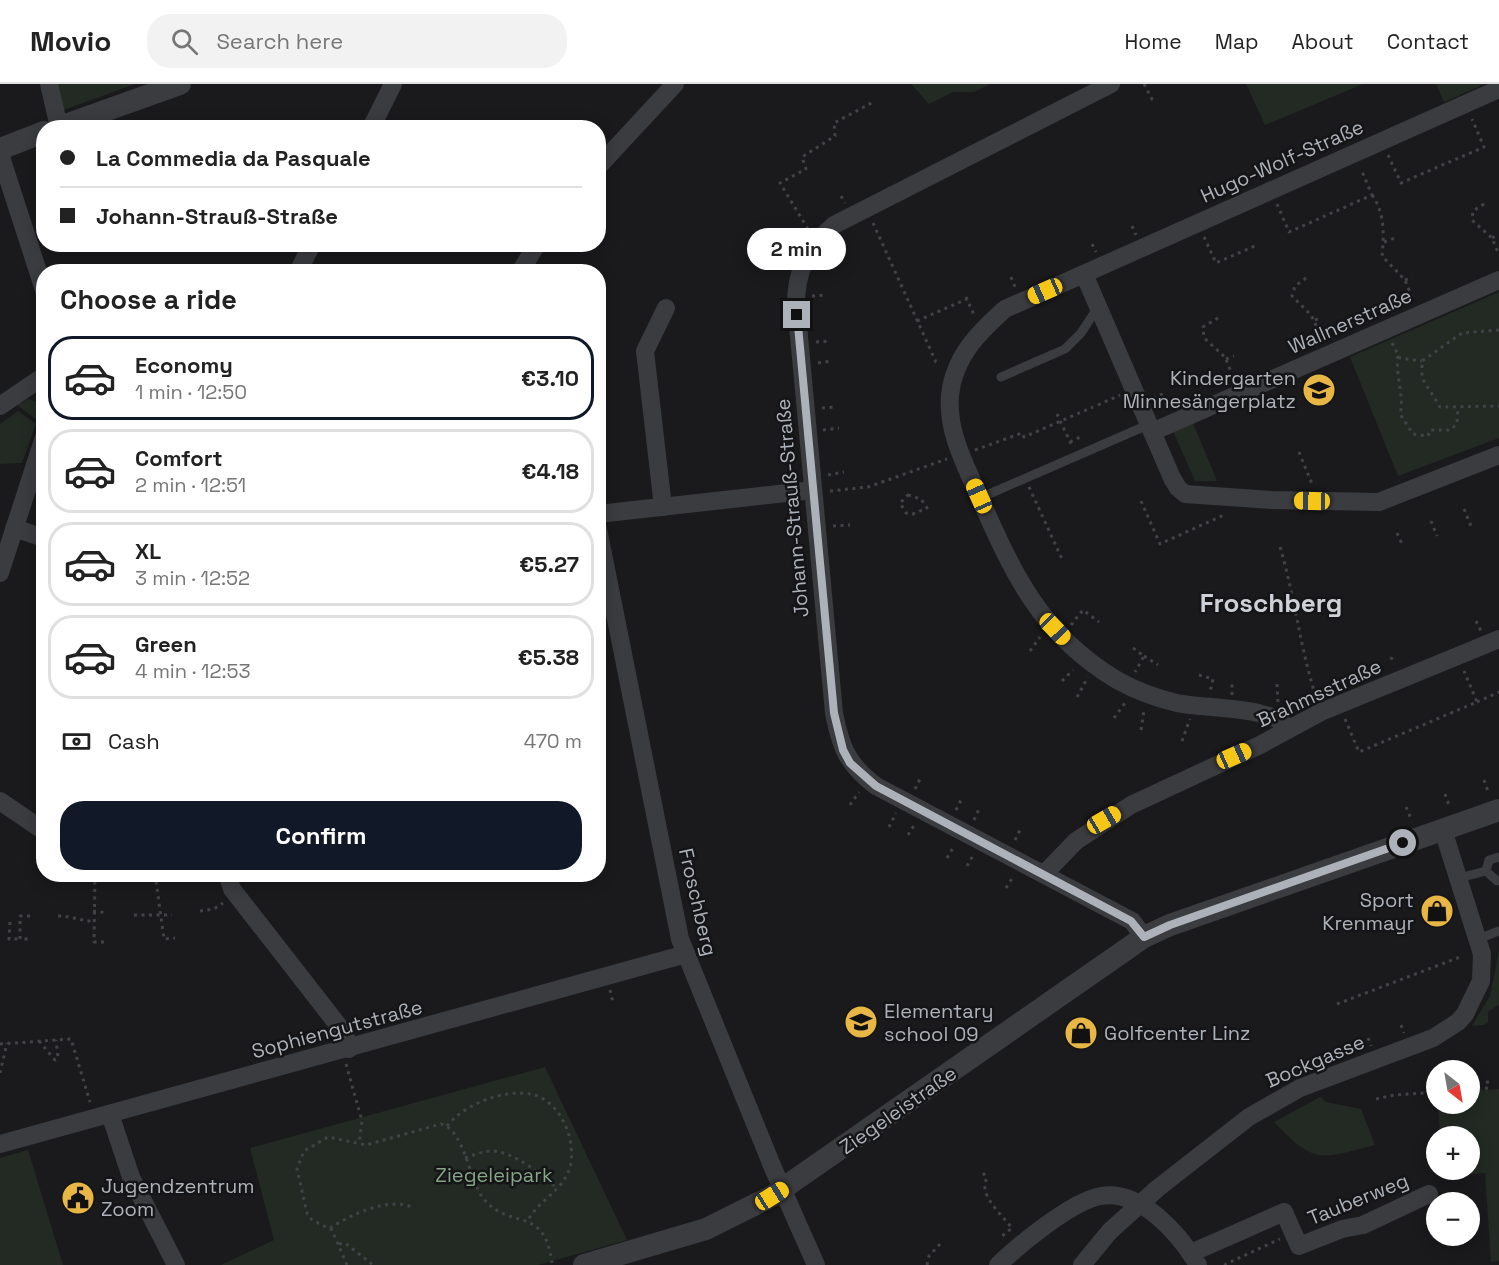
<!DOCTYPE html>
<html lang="en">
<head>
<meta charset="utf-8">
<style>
  :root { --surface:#fff; --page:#f2f2f2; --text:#222; --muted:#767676; --line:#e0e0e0; --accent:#111827 }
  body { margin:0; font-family:"Space Grotesk",sans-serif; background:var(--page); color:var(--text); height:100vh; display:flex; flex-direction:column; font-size:22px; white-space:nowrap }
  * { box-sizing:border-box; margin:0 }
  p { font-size:20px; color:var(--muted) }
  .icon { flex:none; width:33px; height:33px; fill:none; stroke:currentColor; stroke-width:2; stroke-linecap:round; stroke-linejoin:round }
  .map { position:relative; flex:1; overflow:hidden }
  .sheet { position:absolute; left:36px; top:180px; width:570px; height:618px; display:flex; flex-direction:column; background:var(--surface); border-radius:24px; box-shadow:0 3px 15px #0003 }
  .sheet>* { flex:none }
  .top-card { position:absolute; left:36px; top:36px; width:570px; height:132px; border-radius:24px; box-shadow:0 3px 15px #0003; display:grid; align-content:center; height:132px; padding:0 24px; background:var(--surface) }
  .needle { width:39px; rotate:149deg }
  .tools { position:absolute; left:1426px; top:976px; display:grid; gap:12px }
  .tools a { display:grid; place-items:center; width:54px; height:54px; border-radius:50%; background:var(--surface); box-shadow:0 3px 15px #0003; font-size:30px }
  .end { position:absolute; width:27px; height:27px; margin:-14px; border:8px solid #adb1ba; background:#111; box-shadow:0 0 0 3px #111 }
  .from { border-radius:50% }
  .bubble { position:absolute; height:42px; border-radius:21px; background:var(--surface); box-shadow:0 3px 15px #0003; font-size:20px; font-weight:600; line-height:42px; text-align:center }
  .car { position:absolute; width:18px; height:36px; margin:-18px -9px; border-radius:8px; box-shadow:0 0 4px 2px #0007; background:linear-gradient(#f5c518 24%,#345 0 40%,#f5c518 0 76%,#345 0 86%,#f5c518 0) }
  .top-card b { display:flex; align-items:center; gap:21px; height:57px; font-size:22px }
  .top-card b+b { border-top:2px solid var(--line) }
  .top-card i { width:15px; height:15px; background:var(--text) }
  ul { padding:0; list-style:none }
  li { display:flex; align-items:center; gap:18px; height:84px; margin:0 12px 9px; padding:0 12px; border:3px solid var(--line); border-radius:24px }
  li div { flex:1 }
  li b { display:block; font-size:22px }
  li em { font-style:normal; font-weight:600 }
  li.current { border-color:var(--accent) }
  li>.icon { width:54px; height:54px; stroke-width:1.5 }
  h2 { padding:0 24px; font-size:27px; line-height:72px }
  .pay { display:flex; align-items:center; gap:15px; height:66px; padding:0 24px; font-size:22px }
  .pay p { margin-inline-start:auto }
  .button { display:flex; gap:12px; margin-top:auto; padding:12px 24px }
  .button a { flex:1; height:69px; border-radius:24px; background:var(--accent); color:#fff; font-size:24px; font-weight:600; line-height:69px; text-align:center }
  header { display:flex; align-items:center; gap:36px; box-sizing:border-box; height:84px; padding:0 30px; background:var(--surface); border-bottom:2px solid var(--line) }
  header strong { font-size:28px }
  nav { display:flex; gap:33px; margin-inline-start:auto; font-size:21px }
  .search { width:420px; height:54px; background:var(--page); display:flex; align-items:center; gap:15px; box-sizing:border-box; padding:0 21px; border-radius:24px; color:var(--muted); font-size:22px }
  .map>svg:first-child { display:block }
  .green { fill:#222a23 }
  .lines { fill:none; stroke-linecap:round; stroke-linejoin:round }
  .path { stroke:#414347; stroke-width:3; stroke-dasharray:3 4.5; stroke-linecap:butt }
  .service { stroke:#3b3c40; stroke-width:9 }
  .minor { stroke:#3b3c40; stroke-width:18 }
  .tertiary { stroke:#3b3c40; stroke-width:22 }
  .route { stroke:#adb1ba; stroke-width:8 }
  .labels { text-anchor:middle; stroke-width:5; stroke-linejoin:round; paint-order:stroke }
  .street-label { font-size:20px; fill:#adb1ba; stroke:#151517 }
  .poi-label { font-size:20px; fill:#adb1ba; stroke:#151517; text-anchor:start }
  .park-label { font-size:20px; fill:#85a488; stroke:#151517 }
  .district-label { font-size:26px; font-weight:bold; fill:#ced0d7; stroke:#151517 }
</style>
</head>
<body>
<header>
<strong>Movio</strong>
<div class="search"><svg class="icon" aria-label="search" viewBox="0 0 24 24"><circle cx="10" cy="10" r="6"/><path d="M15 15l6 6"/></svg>Search here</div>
<nav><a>Home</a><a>Map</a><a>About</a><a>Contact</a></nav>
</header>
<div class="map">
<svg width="1499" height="1181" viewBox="0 0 1499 1181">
  <rect width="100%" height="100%" fill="#1a1a1c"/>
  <!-- green -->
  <g class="green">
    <path d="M57,0H135L61,27Z"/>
    <path d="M911,0H990L974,8H953L929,20Z"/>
    <path d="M1246,0H1363L1265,41Z"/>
    <path d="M1436,0H1485L1444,18Z"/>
    <path d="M1499,208V354L1398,392L1350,273Z"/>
    <path d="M28,315L38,318L41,323L38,337L17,321Z"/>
    <path d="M18,327L36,340L22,379L0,380V340Z"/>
    <path d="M1193,339L1217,397H1195L1173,347Z"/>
    <path d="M1499,867V920L1488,928V938L1484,941L1472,942L1490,912Z"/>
    <path d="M545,983L627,1156L538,1181H221L274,1156L250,1064Z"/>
    <path d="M1499,1005V1177L1491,1178L1485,1089L1443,1092L1442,1086H1470V1053H1440L1438,1020H1470V1007Z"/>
    <path d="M1320,1013L1326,1018L1361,1025L1375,1061C1320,1075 1315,1081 1274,1038Z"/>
    <path d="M28,1066L63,1181H0V1074Z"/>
  </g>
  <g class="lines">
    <!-- path -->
    <g class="path">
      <path d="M1144,0L1154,19"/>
      <path d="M1388,71L1401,99L1484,63L1472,35"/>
      <path d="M1372,111C1385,129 1384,151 1382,172L1405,196L1413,216"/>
      <path d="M841,112L845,119"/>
      <path d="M1277,120L1289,148L1372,111L1361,85"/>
      <path d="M1484,120L1473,127L1472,136L1492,154L1499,171"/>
      <path d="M873,139L936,278L940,281"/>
      <path d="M1132,142L1136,151"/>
      <path d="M808,145L780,99L806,85L802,73L835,52L834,39L875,17"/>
      <path d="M1204,153L1216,179L1257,161"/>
      <path d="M1492,154L1498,151"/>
      <path d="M1384,158L1395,154"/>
      <path d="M1092,160L1096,168"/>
      <path d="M1011,193L1015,203"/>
      <path d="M1306,194L1295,202L1292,212L1311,231L1323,256"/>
      <path d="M1405,196L1412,193"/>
      <path d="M812,212L825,211"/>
      <path d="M966,213L975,233"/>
      <path d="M1218,234L1203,243L1204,254L1225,273L1234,295"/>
      <path d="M1315,236L1322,233"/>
      <path d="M917,237L967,215"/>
      <path d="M1499,246L1462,249L1422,277V294L1440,323L1499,322"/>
      <path d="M816,258L830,257"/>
      <path d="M1392,259L1400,274L1422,277"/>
      <path d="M1398,272C1395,293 1405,313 1400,330L1413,350L1428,352L1430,346H1451L1457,339L1458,324"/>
      <path d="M1226,275L1234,272"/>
      <path d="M818,279L832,277"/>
      <path d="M1153,314L1165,309"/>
      <path d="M1098,321L1120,311"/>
      <path d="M822,324L837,323"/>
      <path d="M1057,330L1072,362"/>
      <path d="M823,346L839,344"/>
      <path d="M1070,358L1080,353"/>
      <path d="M975,366L1022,349L1024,353L1093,323"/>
      <path d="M1299,368L1312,400"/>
      <path d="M828,391L844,388"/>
      <path d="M1029,403L1062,475"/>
      <path d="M830,407L868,403L947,375"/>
      <path d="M908,411L921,415L927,424L913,430L906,429L900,419Z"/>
      <path d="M1141,417L1160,460L1226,430"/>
      <path d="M1464,425L1471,442"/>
      <path d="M1431,437L1437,452"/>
      <path d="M833,442L850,441"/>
      <path d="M1397,449L1403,462"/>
      <path d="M1280,463C1295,513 1300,564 1316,613"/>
      <path d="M1476,537L1481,547"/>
      <path d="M1071,541L1083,526L1099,538"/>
      <path d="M1133,564L1144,572L1135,588"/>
      <path d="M1030,567L1040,553"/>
      <path d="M1144,572L1158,581"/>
      <path d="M1391,573L1394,580"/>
      <path d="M1199,591L1213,595L1210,608"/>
      <path d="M1062,597L1073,586"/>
      <path d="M1277,600L1278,619"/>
      <path d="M1232,611V600"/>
      <path d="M1077,613L1088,593"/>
      <path d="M1477,618L1499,608"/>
      <path d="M1114,634L1125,619"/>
      <path d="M1345,635L1359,668L1477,618L1464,587"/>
      <path d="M1141,646L1144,626"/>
      <path d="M1182,657L1190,635"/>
      <path d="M1484,696L1489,710"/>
      <path d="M915,705L921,693"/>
      <path d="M1445,710L1450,724"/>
      <path d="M850,721L859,708"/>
      <path d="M1406,723L1412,737"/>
      <path d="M956,726L962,714"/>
      <path d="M974,736L980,723"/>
      <path d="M889,743L896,729"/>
      <path d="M908,751L915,740"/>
      <path d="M1015,756L1021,744"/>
      <path d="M947,774L954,762"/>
      <path d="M967,782L974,770"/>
      <path d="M95,790L94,858H106"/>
      <path d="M155,790L164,855L175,854"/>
      <path d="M1006,804L1013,793"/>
      <path d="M93,827L108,829"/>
      <path d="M200,827L214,825L223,819"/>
      <path d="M134,831H172"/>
      <path d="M30,832H20V855H30"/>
      <path d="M58,832C72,832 80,837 93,837"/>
      <path d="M10,838L9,855H20"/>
      <path d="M610,906L613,919"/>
      <path d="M1337,920L1460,873"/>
      <path d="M1401,941L1404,949"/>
      <path d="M1368,954L1371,962"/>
      <path d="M39,957L55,976L58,973L56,956"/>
      <path d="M0,960L71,955L90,1018"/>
      <path d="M346,980L362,1037L359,1060"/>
      <path d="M1443,981L1448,987"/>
      <path d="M1449,987H1456"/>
      <path d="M0,989L7,959"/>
      <path d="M1470,1006L1488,1004L1487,994"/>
      <path d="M1376,1015L1394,1011L1437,1008"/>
      <path d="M447,1042C463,1021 503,1005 530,1010C560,1015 577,1056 570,1083C564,1106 539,1116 528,1136"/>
      <path d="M465,1074C474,1071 483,1067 492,1067C512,1067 544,1091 557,1105"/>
      <path d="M983,1089L987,1094C977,1110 1003,1132 1012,1144L1001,1153L1003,1155"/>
      <path d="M330,1144C352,1130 390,1112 414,1124"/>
      <path d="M339,1160L345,1159L373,1181"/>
      <path d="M347,1181L332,1146L312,1136L307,1129L297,1085L304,1067L328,1053L366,1061L441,1040C464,1045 469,1096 483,1114C510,1148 544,1119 552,1179"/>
      <path d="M927,1181L929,1172L940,1160"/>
      <path d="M1224,1181L1280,1155"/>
    </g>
    <!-- service -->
    <g class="service">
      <path d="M1001,293L1065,265L1081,249L1098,223"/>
      <path d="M980,414L1150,340"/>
      <path d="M1486,787L1489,776L1499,773"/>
      <path d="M1459,794L1486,787L1497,797"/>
      <path d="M1478,855L1499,847"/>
    </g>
    <!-- minor -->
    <g class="minor">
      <path d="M49,0L59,43"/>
      <path d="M1111,0L834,141C808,163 796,186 796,220L834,629C841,664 847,680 876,702L1132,837L1144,853"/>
      <path d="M371,44L393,0"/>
      <path d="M0,70L44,206"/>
      <path d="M598,83L675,0"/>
      <path d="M298,188L312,160"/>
      <path d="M520,188L537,160"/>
      <path d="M1084,190L1172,394L1178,404L1185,410L1272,416L1379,418L1499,371"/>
      <path d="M0,322L44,292"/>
      <path d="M1152,348L1499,196"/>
      <path d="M663,423L645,267L666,224"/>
      <path d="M598,430L813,406"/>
      <path d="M14,444L44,454"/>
      <path d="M598,445L680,855L773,1084L816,1181"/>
      <path d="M0,489L44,353"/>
      <path d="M1289,645C1275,622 1204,625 1177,619C1156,614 1136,607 1117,596C1040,550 1013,489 978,410C964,378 947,347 950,311C954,273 978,249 1005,225L1499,5"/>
      <path d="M0,717L44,747"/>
      <path d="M227,790L232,805L345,950L349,965"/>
      <path d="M1044,790L1076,757L1131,721L1260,661L1321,628L1499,555"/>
      <path d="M110,1030L131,1093L176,1181"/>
      <path d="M0,1060L686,870"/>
      <path d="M1191,1169L1284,1128L1299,1162L1342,1145L1363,1141L1429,1110"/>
      <path d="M998,1181C1020,1160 1072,1117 1101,1112C1141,1105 1180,1151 1198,1181"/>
      <path d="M1082,1181L1110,1147L1158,1104L1249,1033L1300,1004L1433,954L1458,938L1465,930L1481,897L1482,870L1443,746"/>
    </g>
    <!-- tertiary -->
    <g class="tertiary">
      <path d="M57,44L180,0"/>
      <path d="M0,65L44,48"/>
      <path d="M584,1181L706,1145L772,1112L1144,853L1170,841L1499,726"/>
    </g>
  </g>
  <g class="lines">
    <!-- route -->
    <path class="route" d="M797,231L834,629L843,666L850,679L876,702L1131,837L1144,853L1170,841L1403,759"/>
  </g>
  <!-- icons -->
  <defs>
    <g id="school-disc" transform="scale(1.725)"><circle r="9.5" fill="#e8b645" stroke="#151517"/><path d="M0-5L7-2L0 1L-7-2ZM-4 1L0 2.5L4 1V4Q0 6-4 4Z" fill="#111"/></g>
    <g id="shop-disc" transform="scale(1.725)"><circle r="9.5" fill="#e8b645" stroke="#151517"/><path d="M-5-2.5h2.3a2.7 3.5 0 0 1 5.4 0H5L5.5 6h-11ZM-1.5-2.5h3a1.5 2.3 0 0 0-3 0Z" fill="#111"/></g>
    <g id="civic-disc" transform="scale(1.725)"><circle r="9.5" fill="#e8b645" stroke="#151517"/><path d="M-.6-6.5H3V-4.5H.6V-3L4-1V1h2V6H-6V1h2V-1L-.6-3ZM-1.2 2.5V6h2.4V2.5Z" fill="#111"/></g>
  </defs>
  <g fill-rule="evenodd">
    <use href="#school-disc" x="1319" y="306"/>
    <use href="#shop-disc" x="1437" y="827"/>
    <use href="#school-disc" x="861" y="938"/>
    <use href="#shop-disc" x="1081" y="949"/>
    <use href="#civic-disc" x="78" y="1114"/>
  </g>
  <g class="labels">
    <!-- street labels -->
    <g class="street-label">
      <text transform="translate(1282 77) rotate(-24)" y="7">Hugo-Wolf-Straße</text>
      <text transform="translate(1350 237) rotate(-24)" y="7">Wallnerstraße</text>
      <text transform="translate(792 424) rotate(-95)" y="7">Johann-Strauß-Straße</text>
      <text transform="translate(1319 609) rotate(-25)" y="7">Brahmsstraße</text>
      <text transform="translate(698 818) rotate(77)" y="7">Froschberg</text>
      <text transform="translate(337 945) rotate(-15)" y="7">Sophiengutstraße</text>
      <text transform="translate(1315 977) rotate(-23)" y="7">Bockgasse</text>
      <text transform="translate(898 1026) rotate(-35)" y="7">Ziegeleistraße</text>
      <text transform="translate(1358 1115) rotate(-22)" y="7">Tauberweg</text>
    </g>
    <!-- poi labels -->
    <g class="poi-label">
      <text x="1296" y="301" text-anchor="end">Kindergarten<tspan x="1296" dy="23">Minnesängerplatz</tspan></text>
      <text x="1414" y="823" text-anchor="end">Sport<tspan x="1414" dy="23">Krenmayr</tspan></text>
      <text x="884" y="934">Elementary<tspan x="884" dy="23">school 09</tspan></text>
      <text x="1104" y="956">Golfcenter Linz</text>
      <text x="101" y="1109">Jugendzentrum<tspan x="101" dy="23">Zoom</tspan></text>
    </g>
    <!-- park labels -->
    <g class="park-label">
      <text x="494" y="1098">Ziegeleipark</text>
    </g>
    <!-- district labels -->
    <g class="district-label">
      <text x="1271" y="528">Froschberg</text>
    </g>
  </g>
</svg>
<div class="tools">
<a><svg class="needle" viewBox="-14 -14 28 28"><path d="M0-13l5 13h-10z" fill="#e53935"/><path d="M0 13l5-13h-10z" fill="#767676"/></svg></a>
<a>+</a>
<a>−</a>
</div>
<i class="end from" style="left:1403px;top:759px"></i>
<i class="end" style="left:797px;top:231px"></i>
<div class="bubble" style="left:747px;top:144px;width:99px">2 min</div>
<i class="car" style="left:1045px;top:207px;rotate:246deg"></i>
<i class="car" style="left:979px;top:412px;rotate:336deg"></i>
<i class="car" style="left:1312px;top:417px;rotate:271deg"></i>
<i class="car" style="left:1055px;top:545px;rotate:136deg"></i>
<i class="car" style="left:1234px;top:672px;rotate:66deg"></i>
<i class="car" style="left:1104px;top:736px;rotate:60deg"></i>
<i class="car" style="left:772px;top:1112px;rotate:58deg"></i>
<div class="top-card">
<b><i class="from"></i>La Commedia da Pasquale</b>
<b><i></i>Johann-Strauß-Straße</b>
</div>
<section class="sheet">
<h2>Choose a ride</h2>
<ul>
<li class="current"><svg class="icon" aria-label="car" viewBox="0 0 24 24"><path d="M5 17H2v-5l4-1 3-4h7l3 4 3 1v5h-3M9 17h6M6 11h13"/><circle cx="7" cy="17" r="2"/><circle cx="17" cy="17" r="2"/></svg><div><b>Economy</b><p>1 min · 12:50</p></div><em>€3.10</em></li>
<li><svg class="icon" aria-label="car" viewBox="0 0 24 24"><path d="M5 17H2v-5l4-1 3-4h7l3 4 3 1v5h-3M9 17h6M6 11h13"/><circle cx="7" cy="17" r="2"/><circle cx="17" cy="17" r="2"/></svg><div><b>Comfort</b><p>2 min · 12:51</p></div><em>€4.18</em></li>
<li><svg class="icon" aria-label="car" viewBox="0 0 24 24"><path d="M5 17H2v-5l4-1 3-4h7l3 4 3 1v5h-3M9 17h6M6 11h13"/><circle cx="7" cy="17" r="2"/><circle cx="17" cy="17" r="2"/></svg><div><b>XL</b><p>3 min · 12:52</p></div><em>€5.27</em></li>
<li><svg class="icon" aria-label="car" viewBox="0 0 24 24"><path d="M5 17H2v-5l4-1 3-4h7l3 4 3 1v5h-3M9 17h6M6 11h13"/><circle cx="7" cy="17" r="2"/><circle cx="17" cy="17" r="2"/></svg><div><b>Green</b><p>4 min · 12:53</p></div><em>€5.38</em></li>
</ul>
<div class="pay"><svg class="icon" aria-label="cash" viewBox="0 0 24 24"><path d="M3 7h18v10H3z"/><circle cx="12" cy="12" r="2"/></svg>Cash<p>470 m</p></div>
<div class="button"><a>Confirm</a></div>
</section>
</div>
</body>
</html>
